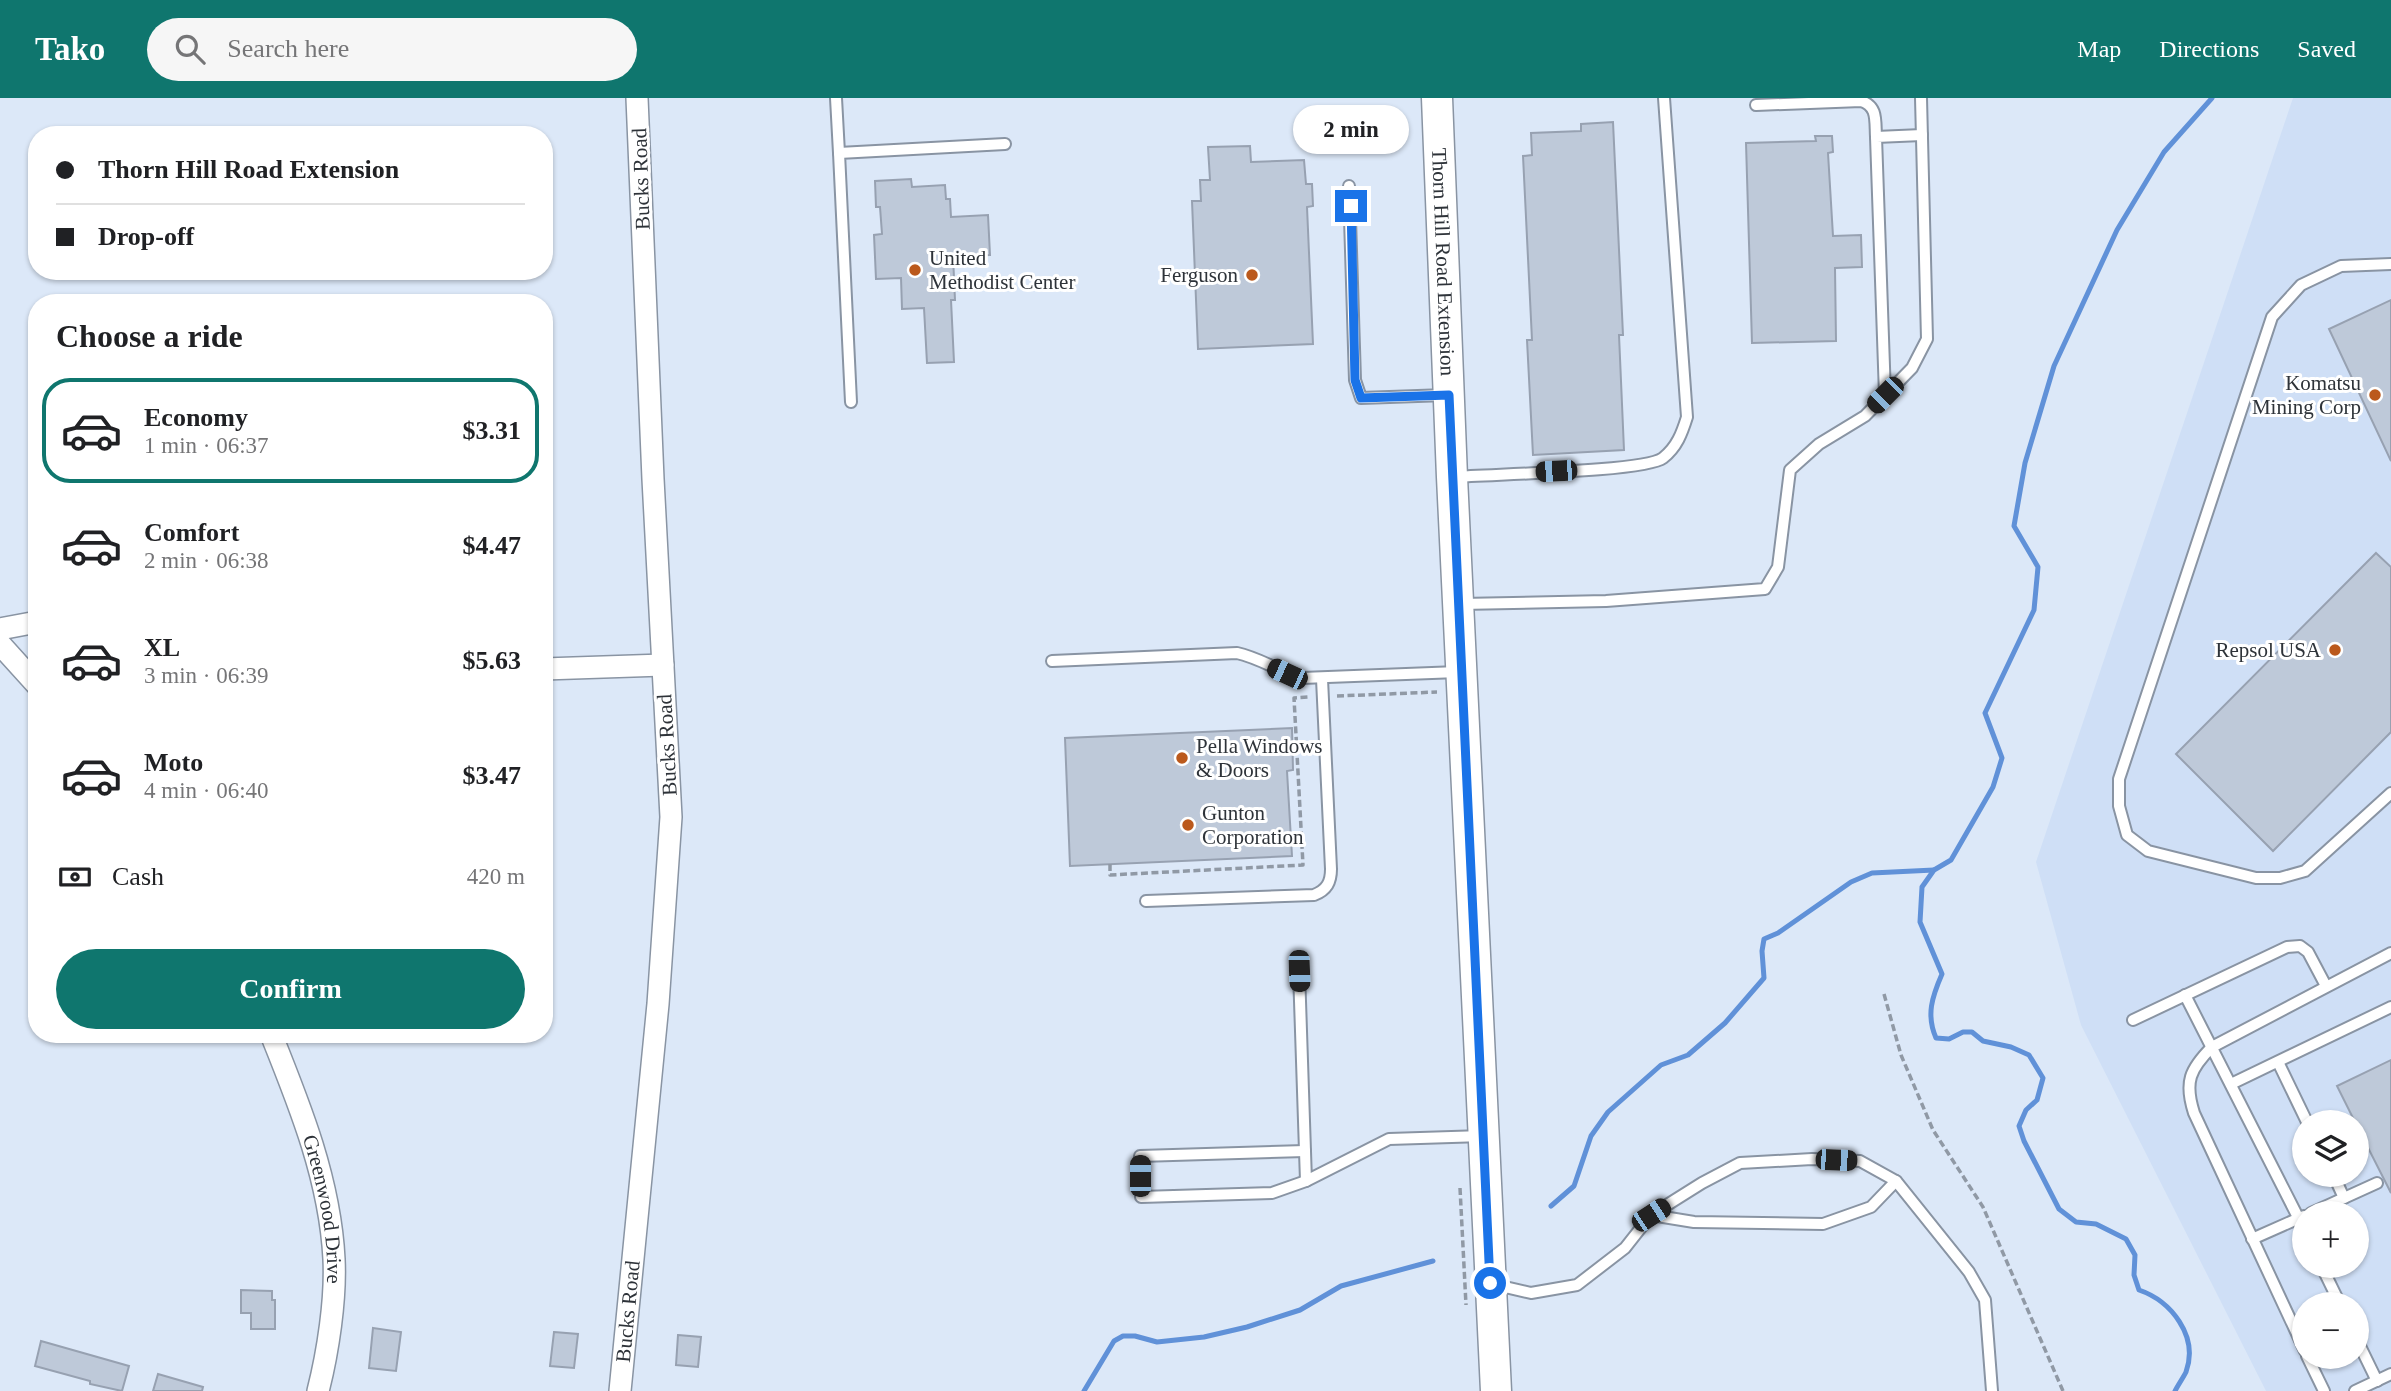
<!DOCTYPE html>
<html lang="en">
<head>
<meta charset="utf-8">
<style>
  :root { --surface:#fff; --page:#f6f6f6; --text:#202124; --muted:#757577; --line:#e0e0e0; --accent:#0f766e }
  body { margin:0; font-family:Georgia,serif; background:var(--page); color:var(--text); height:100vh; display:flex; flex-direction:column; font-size:26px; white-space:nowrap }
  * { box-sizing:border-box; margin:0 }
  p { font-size:23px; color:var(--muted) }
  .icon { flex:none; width:38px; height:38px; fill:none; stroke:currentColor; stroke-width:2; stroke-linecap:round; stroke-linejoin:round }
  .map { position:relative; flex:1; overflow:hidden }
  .panel { position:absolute; left:28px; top:196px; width:525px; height:749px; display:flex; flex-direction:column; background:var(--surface); border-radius:28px; box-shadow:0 2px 5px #0004 }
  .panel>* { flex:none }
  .banner { position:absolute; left:28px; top:28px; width:525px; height:154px; border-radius:28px; box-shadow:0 2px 5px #0004; display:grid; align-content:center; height:154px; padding:0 28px; background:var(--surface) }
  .buttons { position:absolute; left:2292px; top:1012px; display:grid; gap:14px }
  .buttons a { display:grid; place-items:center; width:77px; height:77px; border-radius:50%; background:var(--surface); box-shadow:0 2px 5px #0004; font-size:35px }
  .end { position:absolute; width:32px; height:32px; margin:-16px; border:9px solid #1a73e8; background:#fff; box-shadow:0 0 0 4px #fff }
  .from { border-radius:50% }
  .bubble { position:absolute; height:49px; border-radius:24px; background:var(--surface); box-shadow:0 2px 5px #0004; font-size:23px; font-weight:700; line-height:49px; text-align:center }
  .car { position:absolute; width:21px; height:42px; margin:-21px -10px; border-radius:9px; box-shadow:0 0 5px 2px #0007; background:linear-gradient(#222 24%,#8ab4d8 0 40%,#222 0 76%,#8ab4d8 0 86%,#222 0) }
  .banner b { display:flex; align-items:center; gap:24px; height:66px; font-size:26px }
  .banner b+b { border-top:2px solid var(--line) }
  .banner i { width:18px; height:18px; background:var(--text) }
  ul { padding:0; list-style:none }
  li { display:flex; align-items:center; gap:21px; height:105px; margin:0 14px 10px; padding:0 14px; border:4px solid transparent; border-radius:28px }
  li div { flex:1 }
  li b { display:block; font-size:26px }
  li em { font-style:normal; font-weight:700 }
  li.active { border-color:var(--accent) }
  li>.icon { width:63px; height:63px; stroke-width:1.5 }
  h2 { padding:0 28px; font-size:32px; line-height:84px }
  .pay { display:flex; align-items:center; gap:18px; height:77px; padding:0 28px; font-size:26px }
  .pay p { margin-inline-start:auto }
  .action { display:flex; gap:14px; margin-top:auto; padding:14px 28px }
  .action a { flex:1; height:80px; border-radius:42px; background:var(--accent); color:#fff; font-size:28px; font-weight:700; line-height:80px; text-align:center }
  header { display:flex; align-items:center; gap:42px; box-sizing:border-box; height:98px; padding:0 35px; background:var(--accent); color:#fff }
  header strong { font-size:33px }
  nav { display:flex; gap:38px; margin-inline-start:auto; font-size:24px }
  .search { width:490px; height:63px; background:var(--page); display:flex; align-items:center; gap:18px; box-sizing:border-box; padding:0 24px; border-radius:38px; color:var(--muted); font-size:26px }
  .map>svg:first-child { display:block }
  .built { fill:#cfdff6; fill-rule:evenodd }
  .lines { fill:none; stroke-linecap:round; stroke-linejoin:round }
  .stream { stroke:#6091d8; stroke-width:5 }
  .building { fill:#bec9d9; stroke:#97a1b1; stroke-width:2 }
  .lane-casing { stroke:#8994a3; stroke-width:14 }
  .street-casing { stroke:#8994a3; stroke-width:24 }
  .secondary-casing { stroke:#8994a3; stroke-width:33 }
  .path { stroke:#9099a5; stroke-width:3.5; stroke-dasharray:7 3.5; stroke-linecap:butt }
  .lane { stroke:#fff; stroke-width:10 }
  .street { stroke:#fff; stroke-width:21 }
  .secondary { stroke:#fff; stroke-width:30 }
  .route { stroke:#1a73e8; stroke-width:9 }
  .poi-dot { fill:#bb591c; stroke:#fff; stroke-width:2.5 }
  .labels { text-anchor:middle; stroke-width:6; stroke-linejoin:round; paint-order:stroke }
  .street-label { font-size:21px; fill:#2e3339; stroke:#fff }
  .poi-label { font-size:21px; fill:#2e3339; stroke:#fff; text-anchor:start }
</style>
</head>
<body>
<header>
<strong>Tako</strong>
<div class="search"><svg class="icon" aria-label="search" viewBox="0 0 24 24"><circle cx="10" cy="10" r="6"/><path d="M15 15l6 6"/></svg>Search here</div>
<nav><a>Map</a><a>Directions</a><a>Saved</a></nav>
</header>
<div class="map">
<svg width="2391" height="1293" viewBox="0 0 2391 1293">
  <rect width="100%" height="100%" fill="#dce8f8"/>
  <!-- built -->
  <path class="built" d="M2293,0H2391V1293H2266L2081,927L2036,764ZM2305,1024H2357V1076H2305ZM2305,1115H2357V1167H2305ZM2305,1206H2357V1258H2305Z"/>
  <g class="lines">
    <!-- stream -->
    <g class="stream">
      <path d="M1551,1108L1574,1088L1591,1038L1608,1014L1661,967L1688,957L1725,925L1764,880L1762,853L1764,841L1778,835L1851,784L1872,775L1934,772"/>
      <path d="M1084,1293L1114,1243L1123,1238H1135L1157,1244L1204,1239L1247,1229L1300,1212L1341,1188L1433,1163"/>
      <path d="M2175,1293C2178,1287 2183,1280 2186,1274C2199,1238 2171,1203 2139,1192L2134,1177L2135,1157L2126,1141L2096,1126L2076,1124L2059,1111L2024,1043L2019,1028L2026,1012L2037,1002L2043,980L2029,957L2011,949L1983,943L1972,934H1963L1949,941L1936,940C1926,917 1932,899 1942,876L1920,824L1922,789L1934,772L1951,762L1993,689L2002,660L1985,615L2034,512L2038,469L2014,428L2025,365L2054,268L2117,132L2164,54L2212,0"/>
    </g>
  </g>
  <!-- building -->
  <g class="building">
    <path d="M1613,24L1623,237H1619L1624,352L1533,357L1527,242H1532L1523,58L1532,57L1531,35L1581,33V26Z"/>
    <path d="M1815,38H1832L1833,54L1828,55L1833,138L1861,137L1862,169L1835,170L1836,243L1752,245L1746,45L1816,43Z"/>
    <path d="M1250,48L1251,64L1304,62L1306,86H1312L1313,108L1307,109L1313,246L1198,251L1192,103H1201L1200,82H1210L1208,49Z"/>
    <path d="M911,81L912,89L945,87L946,101H950L951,119L988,117L990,157L953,158L955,202H951L954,264L927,265L924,210L902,211L901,180L876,181L874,137L882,136L880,109H876L875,83Z"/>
    <path d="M2391,202V363L2329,231Z"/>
    <path d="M2376,455L2391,469V634L2273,753L2176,656Z"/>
    <path d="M1292,630L1293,672L1287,673L1292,758L1070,768L1065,640Z"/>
    <path d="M2391,962V1095L2357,1028V1024H2355L2337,988Z"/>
    <path d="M241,1192L272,1193V1202H275V1231H251V1215H241Z"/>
    <path d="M373,1230L401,1234L396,1273L369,1270Z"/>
    <path d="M554,1234L578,1236L574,1270L550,1268Z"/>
    <path d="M678,1237L701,1239L698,1269L676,1267Z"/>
    <path d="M41,1243L129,1268L122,1293L90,1286V1283L35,1268Z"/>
    <path d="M158,1276L203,1289L202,1293H153Z"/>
  </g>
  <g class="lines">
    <!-- lane casing -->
    <g class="lane-casing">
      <g id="lane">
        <path d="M836,0L839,55"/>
        <path d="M1756,7L1861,3C1878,8 1875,23 1876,39"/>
        <path d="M1349,88L1355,282L1361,300L1446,297"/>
        <path d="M2391,166L2341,168L2301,187L2272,219L2119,681V708L2127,737L2148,753L2256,780H2280L2305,773L2391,695"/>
        <path d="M1885,297L1876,39L1922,37"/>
        <path d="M851,304L839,55L1005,46"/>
        <path d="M1455,379C1489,376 1645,374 1663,360C1677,349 1682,335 1687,319L1664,0"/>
        <path d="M1461,506L1606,503L1765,491L1778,469L1790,372L1819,346L1865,318L1912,270L1927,241L1921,0"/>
        <path d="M1052,563L1237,555C1260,560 1280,574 1302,580L1458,574"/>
        <path d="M1146,803L1314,797C1327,792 1331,784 1331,771L1322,581"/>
        <path d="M1299,873L1306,1083L1389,1041L1483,1038"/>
        <path d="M2185,897L2305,1133"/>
        <path d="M2133,922L2287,849L2300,848L2308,854L2326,888"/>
        <path d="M2278,964L2307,1024"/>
        <path d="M2231,986L2391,909"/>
        <path d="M1305,1053L1140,1058L1141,1099L1272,1095L1306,1083"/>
        <path d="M2333,1076L2344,1100"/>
        <path d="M2311,1115L2377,1085"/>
        <path d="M1651,1117L1694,1124L1823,1126L1871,1109L1896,1083"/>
        <path d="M2252,1141L2304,1118"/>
        <path d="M2321,1167L2340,1206"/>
        <path d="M1492,1186L1531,1195L1577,1187L1625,1150L1651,1117L1702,1085L1740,1065L1812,1061L1860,1063L1896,1083L1969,1174L1985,1202L1992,1293"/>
        <path d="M2357,1242L2377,1283"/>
        <path d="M2305,1253L2194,1015C2184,984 2190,971 2212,949L2391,855"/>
        <path d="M2307,1258L2324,1293"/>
        <path d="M2355,1293L2391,1276"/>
      </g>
    </g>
    <!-- street casing -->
    <g class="street-casing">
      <g id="street">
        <path d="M0,531L37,524"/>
        <path d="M0,546L37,587"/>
        <path d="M544,571L663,567"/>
        <path id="s1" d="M271,936C300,1008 330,1082 334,1161C336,1201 328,1254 318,1293"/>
        <path id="s2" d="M620,1293L658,906L671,719L653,381L637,0"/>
      </g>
    </g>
    <!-- secondary casing -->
    <g class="secondary-casing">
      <g id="secondary">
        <path id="s3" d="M1437,0L1452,379L1496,1293"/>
      </g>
    </g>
    <!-- path -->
    <g class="path">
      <path d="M1337,598L1437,594"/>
      <path d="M1110,766V777L1303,767L1294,600L1309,599"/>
      <path d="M1884,896L1901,957L1933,1032L1983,1109L2063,1293"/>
      <path d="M1460,1090L1466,1207"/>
    </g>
    <!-- lane -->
    <use href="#lane" class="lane"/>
    <!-- street -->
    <use href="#street" class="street"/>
    <!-- secondary -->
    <use href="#secondary" class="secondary"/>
  </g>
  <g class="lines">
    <!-- route -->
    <path class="route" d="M1351,108L1355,282L1361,300L1449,297L1490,1185"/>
  </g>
  <!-- markers -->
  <g class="poi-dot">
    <circle cx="915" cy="172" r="7"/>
    <circle cx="1252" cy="177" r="7"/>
    <circle cx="2375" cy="297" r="7"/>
    <circle cx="2335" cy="552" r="7"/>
    <circle cx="1182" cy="660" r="7"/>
    <circle cx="1188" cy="727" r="7"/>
  </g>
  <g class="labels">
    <!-- street labels -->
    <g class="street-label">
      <text transform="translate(641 81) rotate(-92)" y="7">Bucks Road</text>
      <text dy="7" stroke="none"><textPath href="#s3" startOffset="164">Thorn Hill Road Extension</textPath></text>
      <text transform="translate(667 647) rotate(-93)" y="7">Bucks Road</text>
      <text dy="7" stroke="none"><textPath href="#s1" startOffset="184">Greenwood Drive</textPath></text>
      <text dy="7" stroke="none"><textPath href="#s2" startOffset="80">Bucks Road</textPath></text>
    </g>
    <!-- poi labels -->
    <g class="poi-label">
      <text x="929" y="167">United<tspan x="929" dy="24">Methodist Center</tspan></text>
      <text x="1238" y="184" text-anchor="end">Ferguson</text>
      <text x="2361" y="292" text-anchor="end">Komatsu<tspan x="2361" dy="24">Mining Corp</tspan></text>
      <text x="2321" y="559" text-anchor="end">Repsol USA</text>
      <text x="1196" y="655">Pella Windows<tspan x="1196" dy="24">&amp; Doors</tspan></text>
      <text x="1202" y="722">Gunton<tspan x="1202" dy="24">Corporation</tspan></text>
    </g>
  </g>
</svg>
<div class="buttons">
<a><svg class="icon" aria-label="layers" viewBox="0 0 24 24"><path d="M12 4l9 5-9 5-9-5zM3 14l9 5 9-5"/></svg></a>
<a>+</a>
<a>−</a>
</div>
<i class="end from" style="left:1490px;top:1185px"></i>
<i class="end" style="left:1351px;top:108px"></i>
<div class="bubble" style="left:1293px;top:7px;width:116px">2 min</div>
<i class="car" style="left:1885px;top:297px;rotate:225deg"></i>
<i class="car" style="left:1556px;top:373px;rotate:267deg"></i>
<i class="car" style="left:1287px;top:576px;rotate:295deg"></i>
<i class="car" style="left:1299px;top:873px;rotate:178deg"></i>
<i class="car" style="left:1836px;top:1062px;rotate:92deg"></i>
<i class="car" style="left:1140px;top:1078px;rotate:0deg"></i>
<i class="car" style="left:1651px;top:1117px;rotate:57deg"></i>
<div class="banner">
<b><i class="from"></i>Thorn Hill Road Extension</b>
<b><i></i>Drop-off</b>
</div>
<section class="panel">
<h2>Choose a ride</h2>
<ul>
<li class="active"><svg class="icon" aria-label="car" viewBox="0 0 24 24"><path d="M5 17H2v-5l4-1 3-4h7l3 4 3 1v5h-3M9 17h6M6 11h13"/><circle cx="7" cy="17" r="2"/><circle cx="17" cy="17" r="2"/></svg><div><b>Economy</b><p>1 min · 06:37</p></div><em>$3.31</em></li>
<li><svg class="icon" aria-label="car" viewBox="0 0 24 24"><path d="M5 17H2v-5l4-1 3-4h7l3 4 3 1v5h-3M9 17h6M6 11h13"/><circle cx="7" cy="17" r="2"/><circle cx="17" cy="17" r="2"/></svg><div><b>Comfort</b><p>2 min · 06:38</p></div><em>$4.47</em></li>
<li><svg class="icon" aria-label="car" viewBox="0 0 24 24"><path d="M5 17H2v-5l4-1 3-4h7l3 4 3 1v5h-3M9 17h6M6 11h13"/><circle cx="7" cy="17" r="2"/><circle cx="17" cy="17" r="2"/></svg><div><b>XL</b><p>3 min · 06:39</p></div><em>$5.63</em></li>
<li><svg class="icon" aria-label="car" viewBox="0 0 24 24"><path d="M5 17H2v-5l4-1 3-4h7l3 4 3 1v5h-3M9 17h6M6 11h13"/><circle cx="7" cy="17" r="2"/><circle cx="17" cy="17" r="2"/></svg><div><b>Moto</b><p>4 min · 06:40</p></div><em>$3.47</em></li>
</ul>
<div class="pay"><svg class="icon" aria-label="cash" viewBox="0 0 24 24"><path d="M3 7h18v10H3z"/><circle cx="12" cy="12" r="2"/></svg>Cash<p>420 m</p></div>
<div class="action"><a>Confirm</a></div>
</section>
</div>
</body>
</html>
